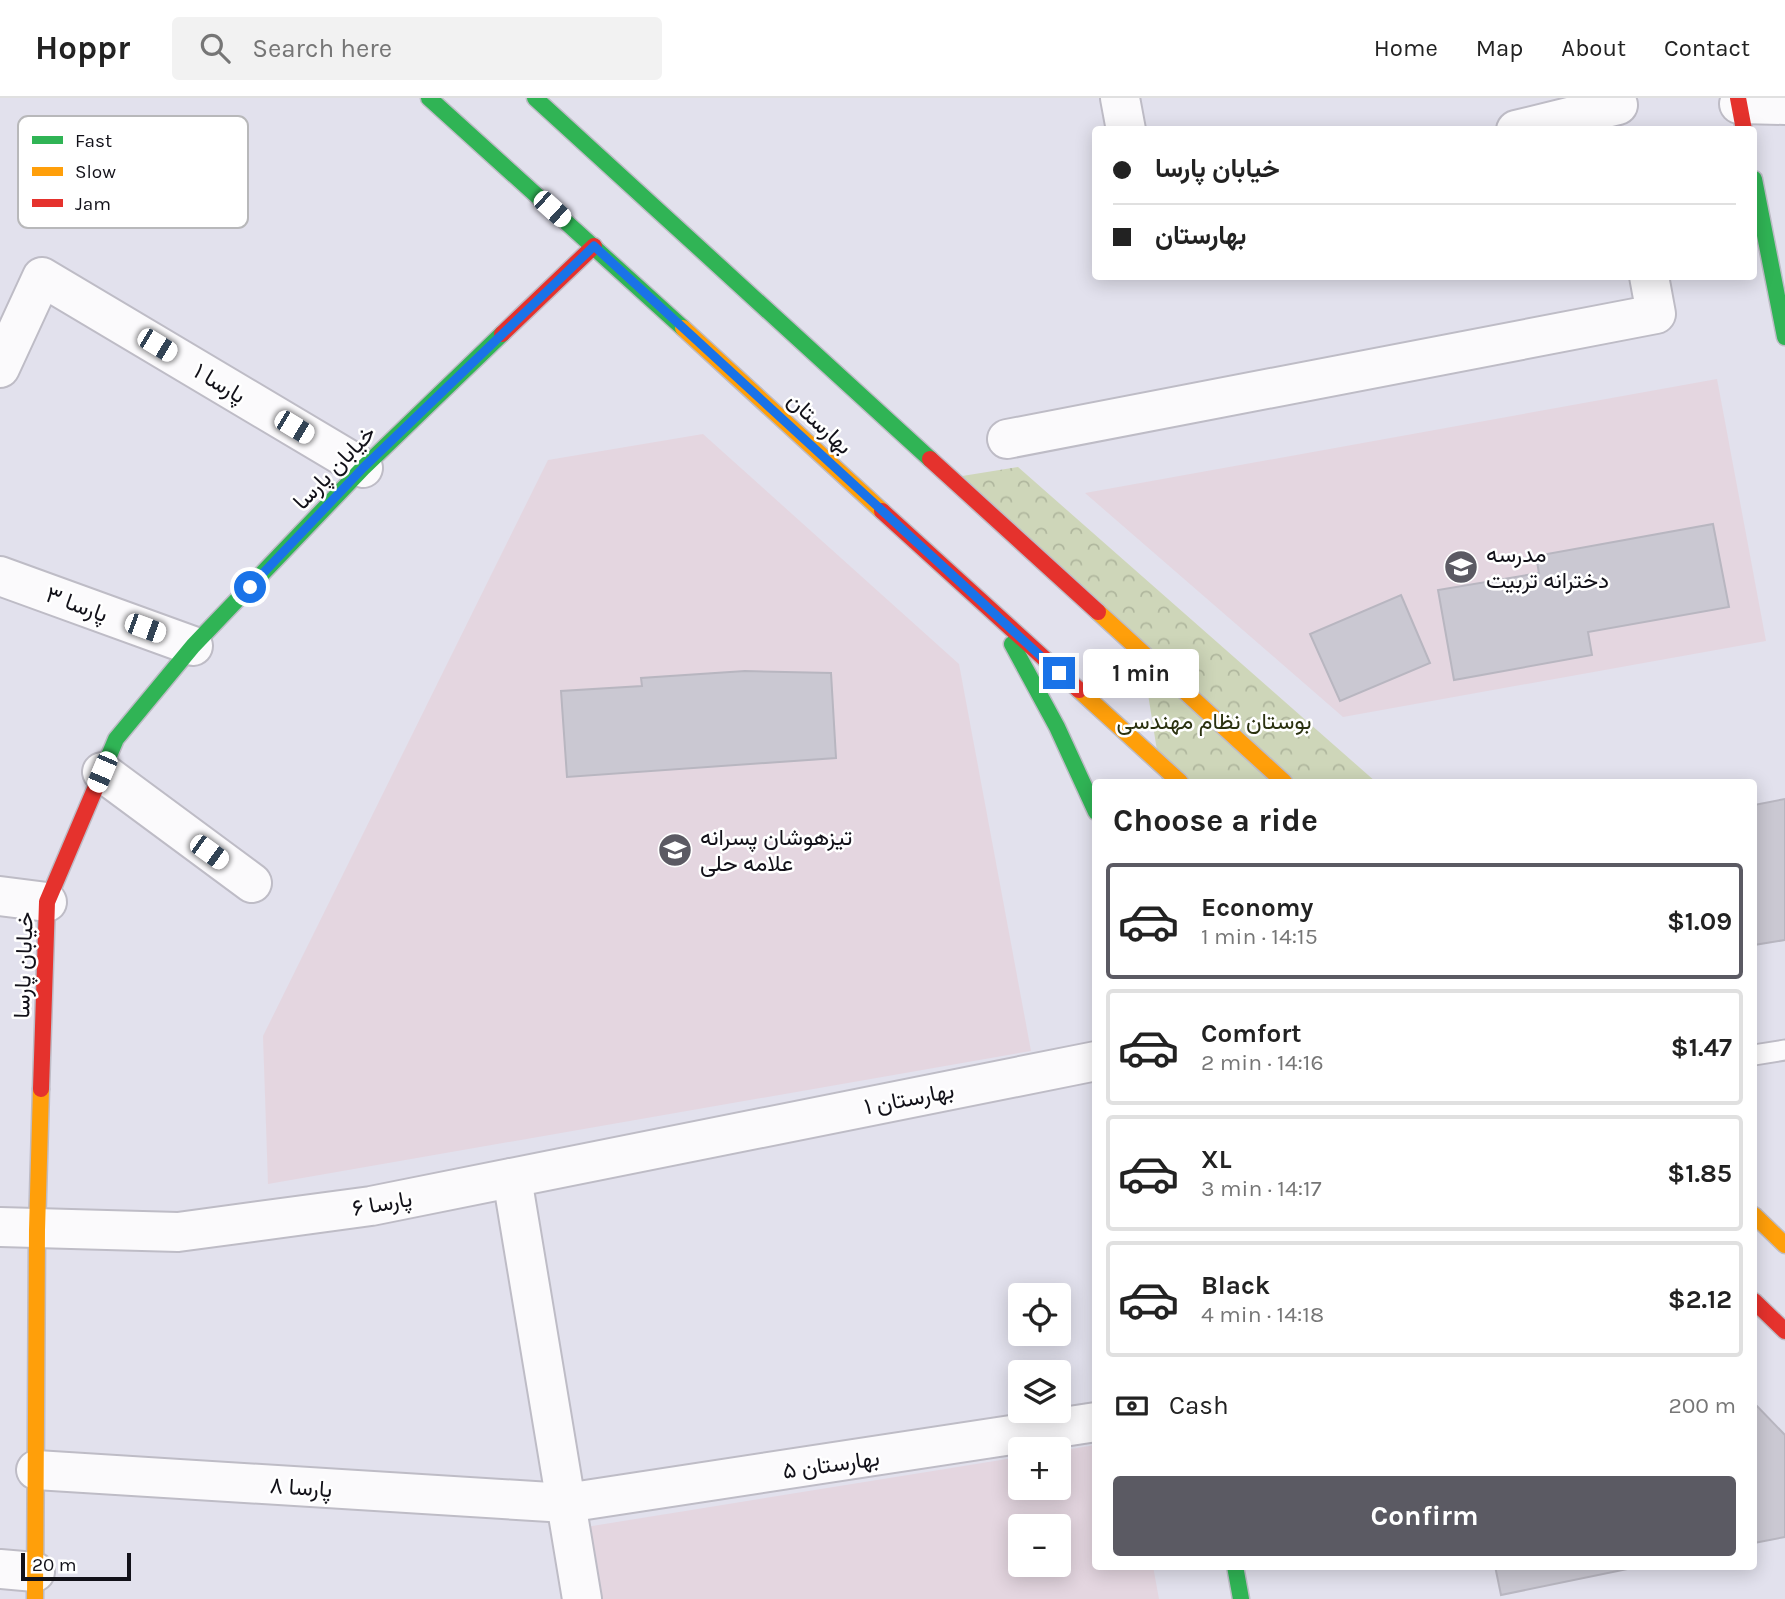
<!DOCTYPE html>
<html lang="en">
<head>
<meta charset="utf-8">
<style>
  :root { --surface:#fff; --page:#f2f2f2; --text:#222; --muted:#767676; --line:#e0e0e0; --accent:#5b5a63 }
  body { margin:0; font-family:Karla,Vazirmatn,sans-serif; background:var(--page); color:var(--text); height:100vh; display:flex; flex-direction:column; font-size:26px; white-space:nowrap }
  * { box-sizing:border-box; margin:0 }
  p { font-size:23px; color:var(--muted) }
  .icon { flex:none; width:38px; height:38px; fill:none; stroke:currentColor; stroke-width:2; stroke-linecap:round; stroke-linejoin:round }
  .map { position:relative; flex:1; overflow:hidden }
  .details { position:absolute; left:1092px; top:681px; width:665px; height:791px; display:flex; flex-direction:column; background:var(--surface); border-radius:7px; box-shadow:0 4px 18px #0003 }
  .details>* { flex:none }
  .banner { position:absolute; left:1092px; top:28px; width:665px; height:154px; border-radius:7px; box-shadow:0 4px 18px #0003; display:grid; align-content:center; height:154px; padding:0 21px; background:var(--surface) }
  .controls { position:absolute; left:1008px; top:1185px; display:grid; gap:14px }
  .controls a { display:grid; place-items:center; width:63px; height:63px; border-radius:7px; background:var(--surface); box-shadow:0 4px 18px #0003; font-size:35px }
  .scale { position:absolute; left:21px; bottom:18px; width:110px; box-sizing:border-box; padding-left:7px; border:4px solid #121119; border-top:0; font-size:19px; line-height:24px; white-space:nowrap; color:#121119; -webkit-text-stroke:5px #fff; paint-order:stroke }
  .end { position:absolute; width:32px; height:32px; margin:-16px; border:9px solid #1a73e8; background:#fff; box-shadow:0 0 0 4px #fff }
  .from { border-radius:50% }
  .bubble { position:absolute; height:49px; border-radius:7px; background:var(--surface); box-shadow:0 4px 18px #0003; font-size:23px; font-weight:700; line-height:49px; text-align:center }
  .car { position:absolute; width:21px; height:42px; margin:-21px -10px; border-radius:9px; box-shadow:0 0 5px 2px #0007; background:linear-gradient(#fff 24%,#345 0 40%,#fff 0 76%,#345 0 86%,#fff 0) }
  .banner b { display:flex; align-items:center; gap:24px; height:66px; font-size:26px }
  .banner b+b { border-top:2px solid var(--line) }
  .banner i { width:18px; height:18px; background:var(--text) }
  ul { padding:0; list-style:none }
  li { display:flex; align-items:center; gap:21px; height:116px; margin:0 14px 10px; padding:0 7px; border:4px solid var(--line); border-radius:7px }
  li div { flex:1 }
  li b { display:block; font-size:26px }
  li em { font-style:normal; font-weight:700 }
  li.selected { border-color:var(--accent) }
  li>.icon { width:63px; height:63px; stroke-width:1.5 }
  h2 { padding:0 21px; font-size:32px; line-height:84px }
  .pay { display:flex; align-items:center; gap:18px; height:77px; padding:0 21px; font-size:26px }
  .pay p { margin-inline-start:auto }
  .button { display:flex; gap:14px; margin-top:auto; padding:14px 21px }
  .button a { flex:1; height:80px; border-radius:7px; background:var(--accent); color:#fff; font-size:28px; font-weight:700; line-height:80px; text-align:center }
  header { display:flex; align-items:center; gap:42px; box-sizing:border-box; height:98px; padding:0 35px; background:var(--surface); border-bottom:2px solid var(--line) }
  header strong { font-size:33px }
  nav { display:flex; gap:38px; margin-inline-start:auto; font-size:24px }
  .search { width:490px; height:63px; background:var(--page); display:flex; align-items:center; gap:18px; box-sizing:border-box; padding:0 24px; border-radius:7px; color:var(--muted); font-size:26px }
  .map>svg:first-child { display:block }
  .education { fill:#e4d6e0; fill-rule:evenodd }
  .forest { fill:url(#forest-crowns) }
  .building { fill:#cac8d2; stroke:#b8b6c0; stroke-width:2 }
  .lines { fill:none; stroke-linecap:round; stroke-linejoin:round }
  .lane-casing { stroke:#bebcc6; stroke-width:23 }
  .street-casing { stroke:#bebcc6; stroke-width:42 }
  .fast-casing { stroke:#bebcc6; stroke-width:19 }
  .slow-casing { stroke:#bebcc6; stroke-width:19 }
  .jam-casing { stroke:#bebcc6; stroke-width:19 }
  .lane { stroke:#fbfafc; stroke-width:19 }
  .street { stroke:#fbfafc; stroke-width:38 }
  .fast { stroke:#30b455; stroke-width:16 }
  .slow { stroke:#ff9f0a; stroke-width:16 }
  .jam { stroke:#e5322d; stroke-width:16 }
  .route { stroke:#1a73e8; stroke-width:9 }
  .labels { text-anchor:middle; stroke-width:5; stroke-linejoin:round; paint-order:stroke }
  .street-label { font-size:23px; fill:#121119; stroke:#fff }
  .poi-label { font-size:23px; fill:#121119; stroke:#fff; text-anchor:start }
  .park-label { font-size:23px; fill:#2a310f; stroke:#fff }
  .key { fill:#fff; stroke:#b8b8ba; stroke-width:2 }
  .key-label { font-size:19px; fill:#121119 }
</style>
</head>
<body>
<header>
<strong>Hoppr</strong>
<div class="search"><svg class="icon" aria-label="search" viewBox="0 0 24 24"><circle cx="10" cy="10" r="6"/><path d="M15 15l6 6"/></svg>Search here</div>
<nav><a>Home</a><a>Map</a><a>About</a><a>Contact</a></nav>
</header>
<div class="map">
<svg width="1785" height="1501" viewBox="0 0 1785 1501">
  <defs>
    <pattern id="forest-crowns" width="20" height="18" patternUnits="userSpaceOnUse" patternTransform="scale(1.75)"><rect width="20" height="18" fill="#ced6b9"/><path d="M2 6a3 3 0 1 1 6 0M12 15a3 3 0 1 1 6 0" fill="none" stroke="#b0b79e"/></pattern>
  </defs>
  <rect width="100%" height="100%" fill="#e2e1ed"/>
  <!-- education -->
  <g class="education">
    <path d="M1717,281L1766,543L1343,619L1085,395Z"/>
    <path d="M703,336L959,566L1031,953L268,1086L263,938L548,362Z"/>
    <path d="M1095,1347L1096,1468H1153L1159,1501H599L586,1429L1020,1359V1390H1059V1353ZM1020,1428H1059V1466H1020Z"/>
  </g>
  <!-- forest -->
  <path class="forest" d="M1018,369L1376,684H1162L1141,552L956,379Z"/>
  <!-- building -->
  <g class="building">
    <path d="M1713,426L1729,509L1588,534L1592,557L1454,582L1438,492L1539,475L1536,458Z"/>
    <path d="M1401,497L1430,565L1340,603L1310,536Z"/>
    <path d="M745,573L831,575L836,660L567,679L561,593L642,588L641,580Z"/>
    <path d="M1785,701V842L1754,847V707Z"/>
    <path d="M1754,1305L1785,1337V1439L1754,1445Z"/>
    <path d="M1495,1468H1642L1501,1497Z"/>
  </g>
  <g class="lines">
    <!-- lane casing -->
    <g class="lane-casing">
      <path id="lane" d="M1754,957L1785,952"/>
    </g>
    <!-- street casing -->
    <g class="street-casing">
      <g id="street">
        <path d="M1120,0L1126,32"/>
        <path d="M1739,6L1785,7"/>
        <path d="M1516,32L1618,7"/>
        <path d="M0,270L42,179L363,370"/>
        <path d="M1007,341L1656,216L1649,178"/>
        <path d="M0,478L193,548"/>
        <path d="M102,674L252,785"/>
        <path d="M0,798L47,804"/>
        <path d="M512,1080L582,1501"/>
        <path d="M0,1129L178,1134L371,1108L1096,963"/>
        <path d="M36,1372L566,1405L1096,1324"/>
        <path d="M0,1471L35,1474"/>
      </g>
    </g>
    <!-- fast casing -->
    <g class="fast-casing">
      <g id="fast">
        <path d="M429,0L683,230"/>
        <path d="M535,0L930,361"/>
        <path d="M1754,81L1785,239"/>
        <path d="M1012,546L1057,629L1096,714"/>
        <path d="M98,684L116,641L193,548L363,370L502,236"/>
        <path d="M1235,1468L1241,1501"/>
      </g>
    </g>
    <!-- slow casing -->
    <g class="slow-casing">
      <g id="slow">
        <path d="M683,230L882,413"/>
        <path d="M1098,514L1284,684"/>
        <path d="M1079,592L1180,684"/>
        <path d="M1754,1117L1785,1147"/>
        <path d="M35,1501L37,1132L41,991"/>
      </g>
    </g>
    <!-- jam casing -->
    <g class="jam-casing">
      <g id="jam">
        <path d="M1738,0L1744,32"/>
        <path d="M502,236L594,148"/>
        <path d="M930,361L1098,514"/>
        <path d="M882,413L1079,592"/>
        <path d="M41,991L47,804L98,684"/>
        <path d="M1754,1203L1785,1233"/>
      </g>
    </g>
    <!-- lane -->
    <use href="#lane" class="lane"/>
    <!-- street -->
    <use href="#street" class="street"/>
    <!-- fast -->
    <use href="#fast" class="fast"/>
    <!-- slow -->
    <use href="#slow" class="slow"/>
    <!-- jam -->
    <use href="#jam" class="jam"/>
  </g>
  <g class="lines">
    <!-- route -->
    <path class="route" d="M250,489L363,370L594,148L1059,575"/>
  </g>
  <!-- icons -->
  <defs>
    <g id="school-disc" transform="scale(1.75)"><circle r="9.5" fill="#5b5a63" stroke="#fff"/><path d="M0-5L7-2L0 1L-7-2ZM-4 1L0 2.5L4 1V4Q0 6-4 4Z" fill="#fff"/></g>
  </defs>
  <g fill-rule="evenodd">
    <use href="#school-disc" x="1461" y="469"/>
    <use href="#school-disc" x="675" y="752"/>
  </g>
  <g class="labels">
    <!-- street labels -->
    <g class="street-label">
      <text transform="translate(220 285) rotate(31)" y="8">پارسا ۱</text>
      <text transform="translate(820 325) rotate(43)" y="8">بهارستان</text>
      <text transform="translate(334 369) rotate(-46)" y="8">خیابان پارسا</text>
      <text transform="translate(77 506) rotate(20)" y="8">پارسا ۳</text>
      <text transform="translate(23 867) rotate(-88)" y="8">خیابان پارسا</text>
      <text transform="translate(909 1000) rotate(-11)" y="8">بهارستان ۱</text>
      <text transform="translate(382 1105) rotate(-10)" y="8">پارسا ۶</text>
      <text transform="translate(831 1366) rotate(-8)" y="8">بهارستان ۵</text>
      <text transform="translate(301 1389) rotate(4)" y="8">۸ پارسا</text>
    </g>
    <!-- poi labels -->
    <g class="poi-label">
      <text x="1486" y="464">مدرسه<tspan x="1486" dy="26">دخترانه تربیت</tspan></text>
      <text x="700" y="747">تیزهوشان پسرانه<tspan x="700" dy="26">علامه حلی</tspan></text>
    </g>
    <!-- park labels -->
    <g class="park-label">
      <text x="1214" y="631">بوستان نظام مهندسی</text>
    </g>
  </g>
  <!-- legend -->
  <rect x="18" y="18" width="230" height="112" rx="10" class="key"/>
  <rect x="32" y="38" width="31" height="8" fill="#30b455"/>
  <rect x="32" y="69" width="31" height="9" fill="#ff9f0a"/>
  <rect x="32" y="101" width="31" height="8" fill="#e5322d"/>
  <g class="key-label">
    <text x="75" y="49">Fast</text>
    <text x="75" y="80">Slow</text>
    <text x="75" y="112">Jam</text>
  </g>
</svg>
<div class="controls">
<a><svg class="icon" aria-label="locate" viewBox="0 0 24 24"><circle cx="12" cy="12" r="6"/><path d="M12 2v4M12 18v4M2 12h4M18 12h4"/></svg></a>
<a><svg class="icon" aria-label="layers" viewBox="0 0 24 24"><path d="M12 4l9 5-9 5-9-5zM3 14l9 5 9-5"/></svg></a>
<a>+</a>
<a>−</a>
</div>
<div class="scale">20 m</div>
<i class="end from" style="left:250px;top:489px"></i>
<i class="end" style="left:1059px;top:575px"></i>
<div class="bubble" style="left:1083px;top:551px;width:116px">1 min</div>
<i class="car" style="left:552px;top:111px;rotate:132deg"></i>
<i class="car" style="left:157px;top:247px;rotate:121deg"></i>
<i class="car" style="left:294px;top:329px;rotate:121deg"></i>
<i class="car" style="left:145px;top:530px;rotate:110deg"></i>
<i class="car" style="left:102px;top:674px;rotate:203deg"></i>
<i class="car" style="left:209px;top:754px;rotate:126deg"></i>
<div class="banner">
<b><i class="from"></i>خیابان پارسا</b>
<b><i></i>بهارستان</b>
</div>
<section class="details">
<h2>Choose a ride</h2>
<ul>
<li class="selected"><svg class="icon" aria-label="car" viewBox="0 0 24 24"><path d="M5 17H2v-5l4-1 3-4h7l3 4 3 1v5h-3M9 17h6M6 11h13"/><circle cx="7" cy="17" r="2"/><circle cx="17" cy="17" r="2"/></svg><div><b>Economy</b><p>1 min · 14:15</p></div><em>$1.09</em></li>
<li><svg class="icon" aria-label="car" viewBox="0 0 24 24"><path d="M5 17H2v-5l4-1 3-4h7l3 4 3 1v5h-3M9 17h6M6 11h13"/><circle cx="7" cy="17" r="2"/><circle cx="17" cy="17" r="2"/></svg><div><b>Comfort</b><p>2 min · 14:16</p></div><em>$1.47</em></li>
<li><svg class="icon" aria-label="car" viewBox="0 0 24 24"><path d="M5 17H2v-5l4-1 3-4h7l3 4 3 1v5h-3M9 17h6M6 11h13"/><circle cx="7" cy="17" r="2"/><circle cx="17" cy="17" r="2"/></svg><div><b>XL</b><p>3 min · 14:17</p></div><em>$1.85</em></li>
<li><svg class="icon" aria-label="car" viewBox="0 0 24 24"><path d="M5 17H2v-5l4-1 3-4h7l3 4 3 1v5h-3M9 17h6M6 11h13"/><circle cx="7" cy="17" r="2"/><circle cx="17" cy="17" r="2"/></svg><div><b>Black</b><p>4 min · 14:18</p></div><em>$2.12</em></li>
</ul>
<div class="pay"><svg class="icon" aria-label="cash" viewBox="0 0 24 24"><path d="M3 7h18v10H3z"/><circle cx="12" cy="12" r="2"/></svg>Cash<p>200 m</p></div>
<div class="button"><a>Confirm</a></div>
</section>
</div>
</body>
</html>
